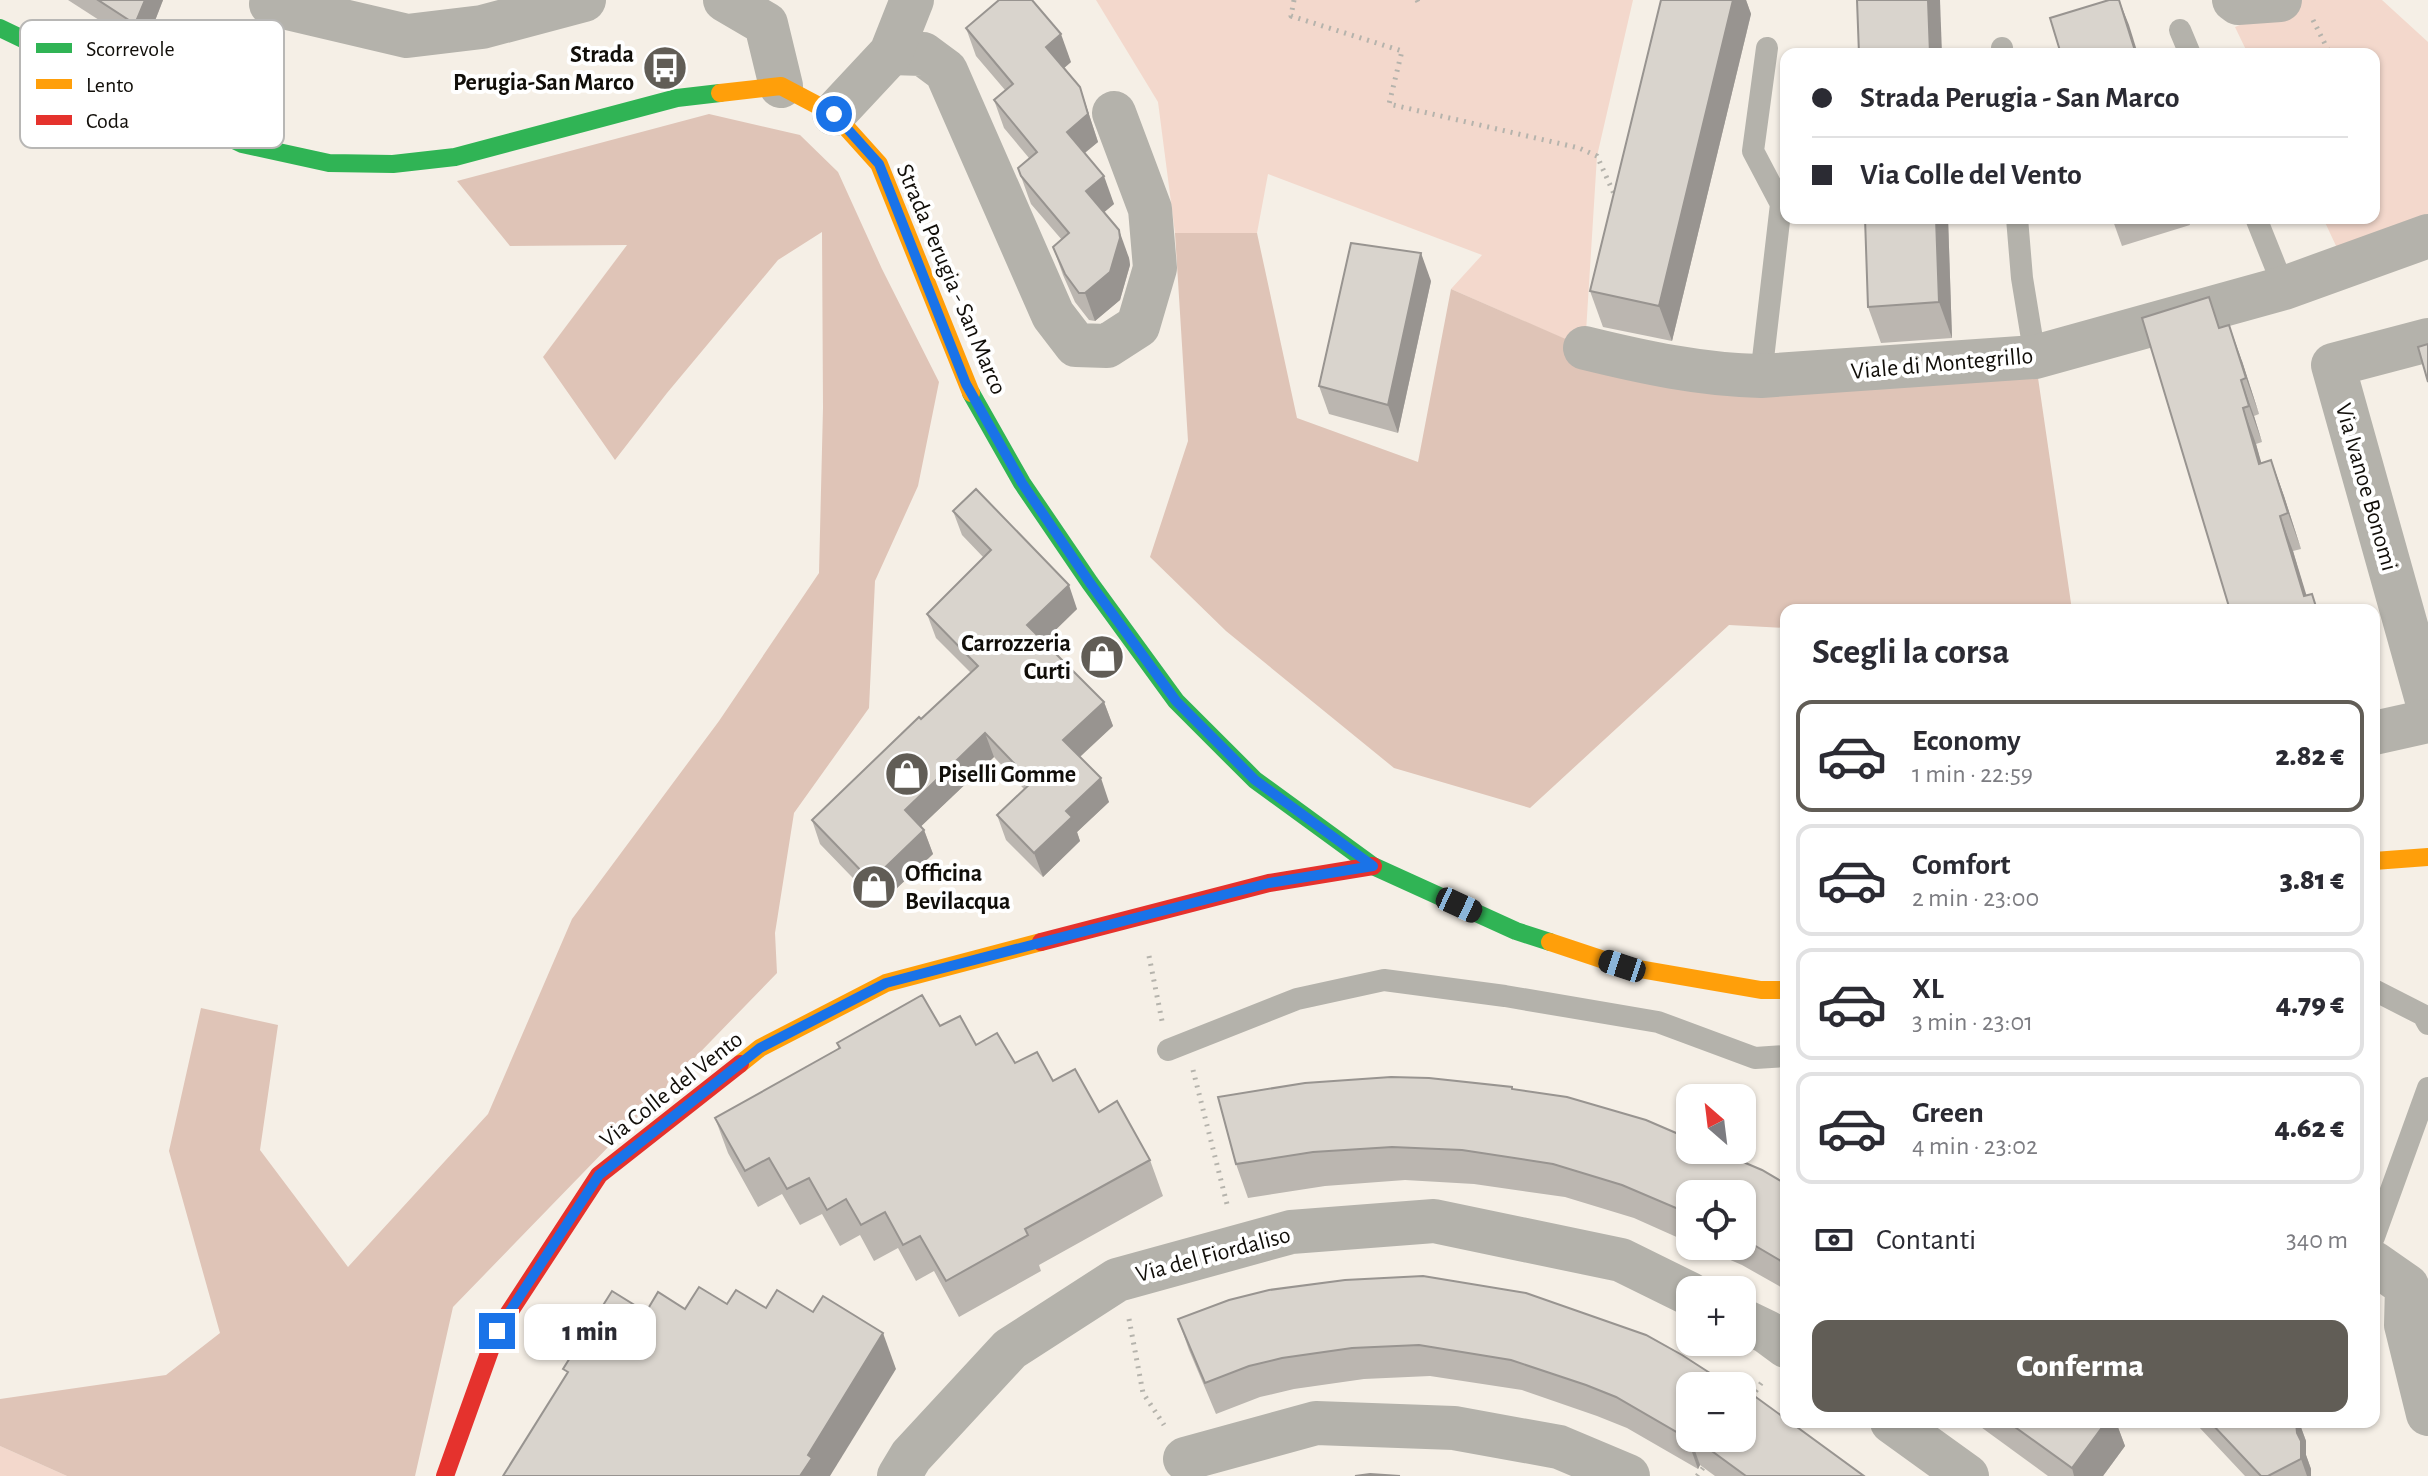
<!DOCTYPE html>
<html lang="it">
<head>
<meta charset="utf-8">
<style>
  :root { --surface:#fff; --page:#f7f7f7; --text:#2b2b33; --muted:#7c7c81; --line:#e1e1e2; --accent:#615d56 }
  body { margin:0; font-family:"Alegreya Sans",sans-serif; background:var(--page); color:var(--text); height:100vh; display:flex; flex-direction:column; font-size:30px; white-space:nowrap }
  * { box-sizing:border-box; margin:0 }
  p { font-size:26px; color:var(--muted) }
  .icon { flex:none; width:44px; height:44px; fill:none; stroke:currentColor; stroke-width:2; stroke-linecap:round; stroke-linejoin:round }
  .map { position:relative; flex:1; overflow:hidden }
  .drawer { position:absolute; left:1780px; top:604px; width:600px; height:824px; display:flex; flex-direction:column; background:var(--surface); border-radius:16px; box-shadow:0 2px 6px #0004 }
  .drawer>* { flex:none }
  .banner { position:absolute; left:1780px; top:48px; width:600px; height:176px; border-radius:16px; box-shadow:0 2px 6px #0004; display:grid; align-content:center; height:176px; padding:0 32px; background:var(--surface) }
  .needle { width:52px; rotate:332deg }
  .tools { position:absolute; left:1676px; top:1084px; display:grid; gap:16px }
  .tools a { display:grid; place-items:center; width:80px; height:80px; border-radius:16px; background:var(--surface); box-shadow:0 2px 6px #0004; font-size:40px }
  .end { position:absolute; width:36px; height:36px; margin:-18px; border:10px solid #1a73e8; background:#fff; box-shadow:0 0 0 4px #fff }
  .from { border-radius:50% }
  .bubble { position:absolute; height:56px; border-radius:16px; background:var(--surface); box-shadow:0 2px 6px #0004; font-size:26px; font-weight:800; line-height:56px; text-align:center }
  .car { position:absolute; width:24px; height:48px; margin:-24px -12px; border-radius:10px; box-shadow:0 0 6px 2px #0007; background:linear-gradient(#222 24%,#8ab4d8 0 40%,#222 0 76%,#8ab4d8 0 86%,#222 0) }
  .banner b { display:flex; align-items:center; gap:28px; height:76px; font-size:30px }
  .banner b+b { border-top:2px solid var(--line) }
  .banner i { width:20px; height:20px; background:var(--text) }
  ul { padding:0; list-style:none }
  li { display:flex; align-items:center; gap:24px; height:112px; margin:0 16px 12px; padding:0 16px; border:4px solid var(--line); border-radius:16px }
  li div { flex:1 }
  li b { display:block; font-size:30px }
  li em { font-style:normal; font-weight:800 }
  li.on { border-color:var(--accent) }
  li>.icon { width:72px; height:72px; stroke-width:1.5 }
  h2 { padding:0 32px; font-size:36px; line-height:96px }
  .pay { display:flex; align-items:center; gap:20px; height:88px; padding:0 32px; font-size:30px }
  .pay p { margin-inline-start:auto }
  .button { display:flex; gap:16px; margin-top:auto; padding:16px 32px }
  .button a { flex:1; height:92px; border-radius:16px; background:var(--accent); color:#fff; font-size:32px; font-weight:800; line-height:92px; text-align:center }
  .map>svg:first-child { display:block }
  .green { fill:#f3d8cc }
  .forest { fill:#dfc4b7 }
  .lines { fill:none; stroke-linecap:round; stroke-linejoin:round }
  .path { stroke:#b5b3ac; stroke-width:5; stroke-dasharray:2 6; stroke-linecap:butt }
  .lane { stroke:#b4b2ab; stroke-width:22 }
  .street { stroke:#b4b2ab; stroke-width:44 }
  .fast { stroke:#30b455; stroke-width:18 }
  .slow { stroke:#ff9f0a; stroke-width:18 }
  .jam { stroke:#e5322d; stroke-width:18 }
  .wall { fill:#bbb6b0 }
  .shaded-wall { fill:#989490 }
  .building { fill:#d9d4cd; stroke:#989490; stroke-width:2 }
  .route { stroke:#1a73e8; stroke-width:10 }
  .labels { text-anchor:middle; stroke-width:8; stroke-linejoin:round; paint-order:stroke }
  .poi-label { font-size:24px; font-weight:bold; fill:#110e09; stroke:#fff; text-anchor:end }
  .street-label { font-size:24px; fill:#110e09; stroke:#fff }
  .key { fill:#fff; stroke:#b8b7b5; stroke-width:2 }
  .key-label { font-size:22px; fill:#110e09 }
</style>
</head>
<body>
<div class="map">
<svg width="2428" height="1476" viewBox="0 0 2428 1476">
  <rect width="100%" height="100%" fill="#f5efe6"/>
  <!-- green -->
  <g class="green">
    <path d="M1096,0H1633L1597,156L1585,348L1451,289L1482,255L1268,174L1257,233H1175L1158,102Z"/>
    <path d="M2300,0H2382L2428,42V219L2337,248L2323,218H2374V54H2248L2235,27Z"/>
    <path d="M0,1446L67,1476H0Z"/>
  </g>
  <!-- forest -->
  <g class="forest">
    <path d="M709,114L800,135L838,172L882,269L939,382L918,486L875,581L869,708L794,813L775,933L777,973L453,1307L415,1476H67L0,1446V1399L166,1375L220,1333L169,1151L201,1008L278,1025L260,1150L348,1267L488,1114L572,919L719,721L819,573L823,408L822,232L778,260L667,393L615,460L543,357L627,245L510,246L457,181Z"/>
    <path d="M1175,233H1257L1297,418L1418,462L1451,289L1577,344L2037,371L2072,610H1786V628L1729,625L1530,808L1394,768L1226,631L1150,557L1188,441Z"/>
  </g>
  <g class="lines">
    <!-- path -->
    <g class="path">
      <path d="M1294,0L1291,16L1402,51L1389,104L1579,148L1597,156L1615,196"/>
      <path d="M1417,0L1419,4"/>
      <path d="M2313,20L2330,54"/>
      <path d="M1149,956L1162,1021"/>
      <path d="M1193,1070L1228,1208"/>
      <path d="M1129,1319L1143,1393L1164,1425"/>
      <path d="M1742,1411L1764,1379"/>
      <path d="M1697,1476L1706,1464"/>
    </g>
    <!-- lane -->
    <g class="lane">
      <path d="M2180,30L2190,54"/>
      <path d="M2002,48V54"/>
      <path d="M2017,218L2022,278L2035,357"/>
      <path d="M2256,218L2284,288"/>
      <path d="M1761,376L1781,204L1753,151L1767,48"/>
      <path d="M2374,990L2423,1015L2428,1024"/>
      <path d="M1168,1050L1297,999L1384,980L1505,996L1658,1022L1755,1058L1786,1056"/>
      <path d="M2374,1237L2428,1088"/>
    </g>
    <!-- street -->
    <g class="street">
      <path d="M725,0L766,24L781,86"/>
      <path d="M2234,0L2238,3L2280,0"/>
      <path d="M271,4L407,36L482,27L584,0"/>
      <path d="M891,53L923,54L946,71L1053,315L1076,345L1107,346L1138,326L1155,268L1150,209L1114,113"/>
      <path d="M834,114L891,53L912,0"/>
      <path d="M2428,340L2333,365L2428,704"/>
      <path d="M1585,348C1642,362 1702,375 1761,376L2035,357L2284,288L2428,236"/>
      <path d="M2374,733L2428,721"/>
      <path d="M2374,1263L2407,1286L2406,1325L2428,1414"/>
      <path d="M1742,1320L1767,1332L1786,1346"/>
      <path d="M1892,1422L1967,1476"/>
      <path d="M1185,1459L1316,1423L1454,1428L1559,1447L1628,1476"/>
      <path d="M899,1476L911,1456L1010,1349L1117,1280L1291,1232L1434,1221L1621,1260L1690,1294"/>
    </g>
    <!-- fast -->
    <g class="fast">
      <path d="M0,28L242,144L329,163L393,164L455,157L677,98L720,93"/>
      <path d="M971,393L1022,483L1090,583L1176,701L1255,780L1373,866L1516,931L1550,942"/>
    </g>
    <!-- slow -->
    <g class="slow">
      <path d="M720,93L781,86L834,114L879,164L971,393"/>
      <path d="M2374,861L2428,857"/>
      <path d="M1550,942L1622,966L1761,990H1786"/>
      <path d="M740,1064L760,1048L886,983L1041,942"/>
    </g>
    <!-- jam -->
    <g class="jam">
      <path d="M1041,942L1269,883L1373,866"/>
      <path d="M445,1476L497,1331L599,1175L740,1064"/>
    </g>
  </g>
  <!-- wall -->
  <g class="wall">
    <path d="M68,0H163L144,49Z"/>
    <path d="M1661,0H1746L1751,14L1672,341L1603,327L1590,291Z"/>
    <path d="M966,28L1071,62L1064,68L1080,87L1098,142L1085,153L1114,204L1104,212L1129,258L1130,265L1120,300L1095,321L1089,320L1075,302L1063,275L1053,247L1062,240L1031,204L1028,196L1018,168L1029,158L1004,128L994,100L1005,90L976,56Z"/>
    <path d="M1865,218H1948L1952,338L1881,343L1868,307Z"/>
    <path d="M2112,218H2188L2190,225L2122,246Z"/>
    <path d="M1431,281L1398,433L1329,414L1319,386Z"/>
    <path d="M2220,328L2242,361L2259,414L2254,416L2262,442L2256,444L2261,463L2271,460L2284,496L2301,549L2293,551L2306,596L2312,594L2318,610H2230Z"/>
    <path d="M953,511L1077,609L1044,641L1104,702L1113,726L1080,757L1109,802L1077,832L1080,841L1043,877L1006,840L997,815L1024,789L994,757L921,826L924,830L933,854L879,905L820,844L812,820L971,673L936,638L927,614L984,558L962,535Z"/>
    <path d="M940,1026L1053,1081L1099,1112L1150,1160L1163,1196L1039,1265L1041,1271L959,1317L934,1271L916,1281L898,1248L874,1261L860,1235L840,1246L822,1214L800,1225L782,1194L758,1207L728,1153L715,1118L839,1049L837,1043Z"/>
    <path d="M1513,1089L1786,1184V1290L1742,1265L1698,1246H1742V1194H1690V1243L1634,1218L1565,1197L1474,1184L1405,1180L1325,1186L1248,1198L1236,1164Z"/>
    <path d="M1229,1300L1690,1386V1438H1742L1864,1476H1715L1700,1465L1698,1469L1627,1428L1597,1416L1522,1390L1430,1376L1364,1379L1294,1389L1260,1397L1216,1414L1189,1350L1178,1319Z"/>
    <path d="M1974,1422H2116L2125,1446L2103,1476H2048Z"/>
    <path d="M2196,1422H2299L2306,1441V1455L2311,1469V1476H2245L2198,1426Z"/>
  </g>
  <!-- shaded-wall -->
  <g class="shaded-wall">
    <path d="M145,0H163L144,49L135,24Z"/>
    <path d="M1733,0H1746L1751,14L1672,341L1659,306Z"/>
    <path d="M1928,0H1940L1942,54H1930Z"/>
    <path d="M2119,0L2129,25L2138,54H2136Z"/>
    <path d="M1061,34L1071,62L1056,75L1046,47Z"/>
    <path d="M1080,87L1098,142L1077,159L1067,132Z"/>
    <path d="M1104,176L1114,204L1096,219L1086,191Z"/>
    <path d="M1936,218H1948L1952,338L1939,302Z"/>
    <path d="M1119,230L1129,258L1130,265L1120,300L1095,321L1085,293Z"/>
    <path d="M1421,253L1431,281L1398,433L1388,405Z"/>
    <path d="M2229,325L2242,361L2259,414L2246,378Z"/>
    <path d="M2241,380L2254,416L2262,442L2249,406Z"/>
    <path d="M2243,408L2256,444L2272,500L2259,464Z"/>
    <path d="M2271,460L2284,496L2301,549L2288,513Z"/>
    <path d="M2280,516L2293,551L2311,610L2304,596Z"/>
    <path d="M1069,585L1077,609L1036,649L1027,625Z"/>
    <path d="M1104,702L1113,726L1072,764L1063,740Z"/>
    <path d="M985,733L994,757L913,834L905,810Z"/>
    <path d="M1101,778L1109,802L1077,832L1080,841L1043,877L1034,853L1066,811Z"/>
    <path d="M924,830L933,854L879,905L871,881Z"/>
    <path d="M883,1333L896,1369L830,1476H800L808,1455Z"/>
    <path d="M2106,1422H2116L2125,1446L2103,1476H2074L2072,1468Z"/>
    <path d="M2296,1422H2299L2306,1441V1455L2311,1469V1476H2307L2301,1459Z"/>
    <path d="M1689,1434L1700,1465L1698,1469L1687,1438Z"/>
  </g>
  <!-- building -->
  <g class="building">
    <path d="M98,0H145L135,24Z"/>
    <path d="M999,0H1032L1061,34L1046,47L1080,87L1088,114L1067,132L1104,176L1086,191L1119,230L1120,238L1110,272L1085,293H1079L1065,274L1053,247L1069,233L1021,176L1018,168L1037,152L994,100L1013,84L966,28Z"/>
    <path d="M1661,0H1733L1659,306L1590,291Z"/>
    <path d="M1857,0H1928L1930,54H1859Z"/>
    <path d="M2109,0H2119L2136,54H2061L2050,18Z"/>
    <path d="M1865,218H1936L1939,302L1868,307Z"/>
    <path d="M1351,243L1421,253L1388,405L1319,386Z"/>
    <path d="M2209,297L2219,328L2229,325L2246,378L2241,380L2249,406L2243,408L2259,464L2271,460L2288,513L2280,516L2304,596L2312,594L2317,610H2230L2142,318Z"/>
    <path d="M2428,344V382L2418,347Z"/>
    <path d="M976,489L1069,585L1027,625L1104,702L1063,740L1101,778L1066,811L1072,817L1034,853L997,815L1032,782L985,733L905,810L924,830L871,881L812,820L919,717L921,719L978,666L927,614L991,550L953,511Z"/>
    <path d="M922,995L940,1026L960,1016L976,1045L997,1033L1015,1063L1037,1052L1053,1081L1075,1069L1099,1112L1117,1101L1150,1160L1025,1229L1028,1235L946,1281L920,1236L903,1245L885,1212L861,1225L846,1199L827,1210L809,1178L787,1189L769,1158L745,1171L715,1118L840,1048L837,1043Z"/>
    <path d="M1391,1077L1429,1078L1512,1087V1089L1567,1097L1646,1120L1690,1139V1150H1715L1762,1170L1786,1184V1264L1742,1238V1194H1690V1214L1622,1185L1553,1164L1462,1150L1392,1147L1313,1152L1236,1164L1218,1097L1305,1083Z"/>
    <path d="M1423,1276L1526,1293L1646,1335L1682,1355L1730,1386H1690V1435L1689,1434L1687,1438L1616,1397L1586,1385L1511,1360L1419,1345L1352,1348L1282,1358L1249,1366L1205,1383L1178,1319L1229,1300L1269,1290L1345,1280Z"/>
    <path d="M699,1287L727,1304L736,1290L766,1308L777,1290L813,1312L823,1296L883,1333L808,1455L812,1458L800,1476H503L568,1372L563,1369L612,1291L646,1312L658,1292L685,1309Z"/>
    <path d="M1742,1387L1786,1419V1422H1790L1864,1476H1746L1694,1438H1742Z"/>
    <path d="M2008,1422H2106L2072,1468Z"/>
    <path d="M2210,1422H2296L2297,1433L2301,1441V1459L2268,1476H2261Z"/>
    <path d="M1370,1474L1400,1476H1355Z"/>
  </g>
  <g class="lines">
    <!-- route -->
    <path class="route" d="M497,1331L599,1175L760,1048L886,983L1269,883L1373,866L1255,780L1176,701L1090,583L1022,483L966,384L879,164L834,114"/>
  </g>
  <!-- icons -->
  <defs>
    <g id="bus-disc" transform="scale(2.3)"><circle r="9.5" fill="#615d56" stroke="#fff"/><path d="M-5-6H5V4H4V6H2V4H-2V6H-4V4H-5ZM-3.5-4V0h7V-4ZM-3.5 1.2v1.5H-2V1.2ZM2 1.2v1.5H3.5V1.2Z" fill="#fff"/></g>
    <g id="shop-disc" transform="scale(2.3)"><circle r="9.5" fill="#615d56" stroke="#fff"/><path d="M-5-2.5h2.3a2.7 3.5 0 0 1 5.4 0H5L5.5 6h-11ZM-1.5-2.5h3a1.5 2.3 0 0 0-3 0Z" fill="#fff"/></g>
  </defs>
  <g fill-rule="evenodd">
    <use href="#bus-disc" x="665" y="68"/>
    <use href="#shop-disc" x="1102" y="657"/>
    <use href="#shop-disc" x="907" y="774"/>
    <use href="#shop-disc" x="874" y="887"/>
  </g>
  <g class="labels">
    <!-- poi labels -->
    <g class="poi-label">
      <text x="634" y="62">Strada<tspan x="634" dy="28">Perugia-San Marco</tspan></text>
      <text x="1071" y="651">Carrozzeria<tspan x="1071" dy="28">Curti</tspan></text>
      <text x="938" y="782" text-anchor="start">Piselli Gomme</text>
      <text x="905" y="881" text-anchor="start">Officina<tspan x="905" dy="28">Bevilacqua</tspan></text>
    </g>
    <!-- street labels -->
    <g class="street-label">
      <text transform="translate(952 279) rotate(67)" y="8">Strada Perugia - San Marco</text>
      <text transform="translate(1942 363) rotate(-5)" y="8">Viale di Montegrillo</text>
      <text transform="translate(2367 487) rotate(74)" y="8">Via Ivanoe Bonomi</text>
      <text transform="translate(671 1089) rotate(-38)" y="8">Via Colle del Vento</text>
      <text transform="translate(1213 1254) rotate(-15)" y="8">Via del Fiordaliso</text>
    </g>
  </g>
  <!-- legend -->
  <rect x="20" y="20" width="264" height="128" rx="12" class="key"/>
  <rect x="36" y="43" width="36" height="10" fill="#30b455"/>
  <rect x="36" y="79" width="36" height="10" fill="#ff9f0a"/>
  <rect x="36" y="115" width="36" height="10" fill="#e5322d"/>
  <g class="key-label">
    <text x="86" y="56">Scorrevole</text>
    <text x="86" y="92">Lento</text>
    <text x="86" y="128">Coda</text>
  </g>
</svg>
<div class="tools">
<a><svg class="needle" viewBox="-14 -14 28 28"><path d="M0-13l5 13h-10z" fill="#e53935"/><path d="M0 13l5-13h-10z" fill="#7c7c81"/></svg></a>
<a><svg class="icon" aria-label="locate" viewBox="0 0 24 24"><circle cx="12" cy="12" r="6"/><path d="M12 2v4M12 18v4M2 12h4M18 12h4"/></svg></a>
<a>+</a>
<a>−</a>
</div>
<i class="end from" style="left:834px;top:114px"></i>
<i class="end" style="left:497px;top:1331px"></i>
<div class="bubble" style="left:524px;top:1304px;width:132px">1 min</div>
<i class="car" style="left:1459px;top:905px;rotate:115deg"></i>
<i class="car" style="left:1622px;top:966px;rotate:288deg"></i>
<div class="banner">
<b><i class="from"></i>Strada Perugia - San Marco</b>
<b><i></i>Via Colle del Vento</b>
</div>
<section class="drawer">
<h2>Scegli la corsa</h2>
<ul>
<li class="on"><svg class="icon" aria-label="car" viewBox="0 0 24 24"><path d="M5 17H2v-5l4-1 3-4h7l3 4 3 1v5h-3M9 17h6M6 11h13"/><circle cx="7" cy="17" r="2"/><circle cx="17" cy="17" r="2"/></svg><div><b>Economy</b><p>1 min · 22:59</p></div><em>2.82 €</em></li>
<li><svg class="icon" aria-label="car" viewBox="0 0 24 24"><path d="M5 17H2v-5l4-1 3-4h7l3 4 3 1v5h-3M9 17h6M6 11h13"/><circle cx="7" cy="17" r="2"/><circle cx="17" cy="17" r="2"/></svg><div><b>Comfort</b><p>2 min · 23:00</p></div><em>3.81 €</em></li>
<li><svg class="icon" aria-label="car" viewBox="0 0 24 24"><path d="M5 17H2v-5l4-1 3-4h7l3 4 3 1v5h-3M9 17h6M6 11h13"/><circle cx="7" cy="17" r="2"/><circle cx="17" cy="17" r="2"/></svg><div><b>XL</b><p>3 min · 23:01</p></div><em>4.79 €</em></li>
<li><svg class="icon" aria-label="car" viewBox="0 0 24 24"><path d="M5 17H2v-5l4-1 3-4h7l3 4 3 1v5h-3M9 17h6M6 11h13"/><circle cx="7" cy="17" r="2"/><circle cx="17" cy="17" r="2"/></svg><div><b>Green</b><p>4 min · 23:02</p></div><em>4.62 €</em></li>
</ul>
<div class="pay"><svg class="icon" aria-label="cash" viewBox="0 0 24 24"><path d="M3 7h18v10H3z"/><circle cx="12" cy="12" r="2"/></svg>Contanti<p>340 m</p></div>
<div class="button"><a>Conferma</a></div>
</section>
</div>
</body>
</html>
